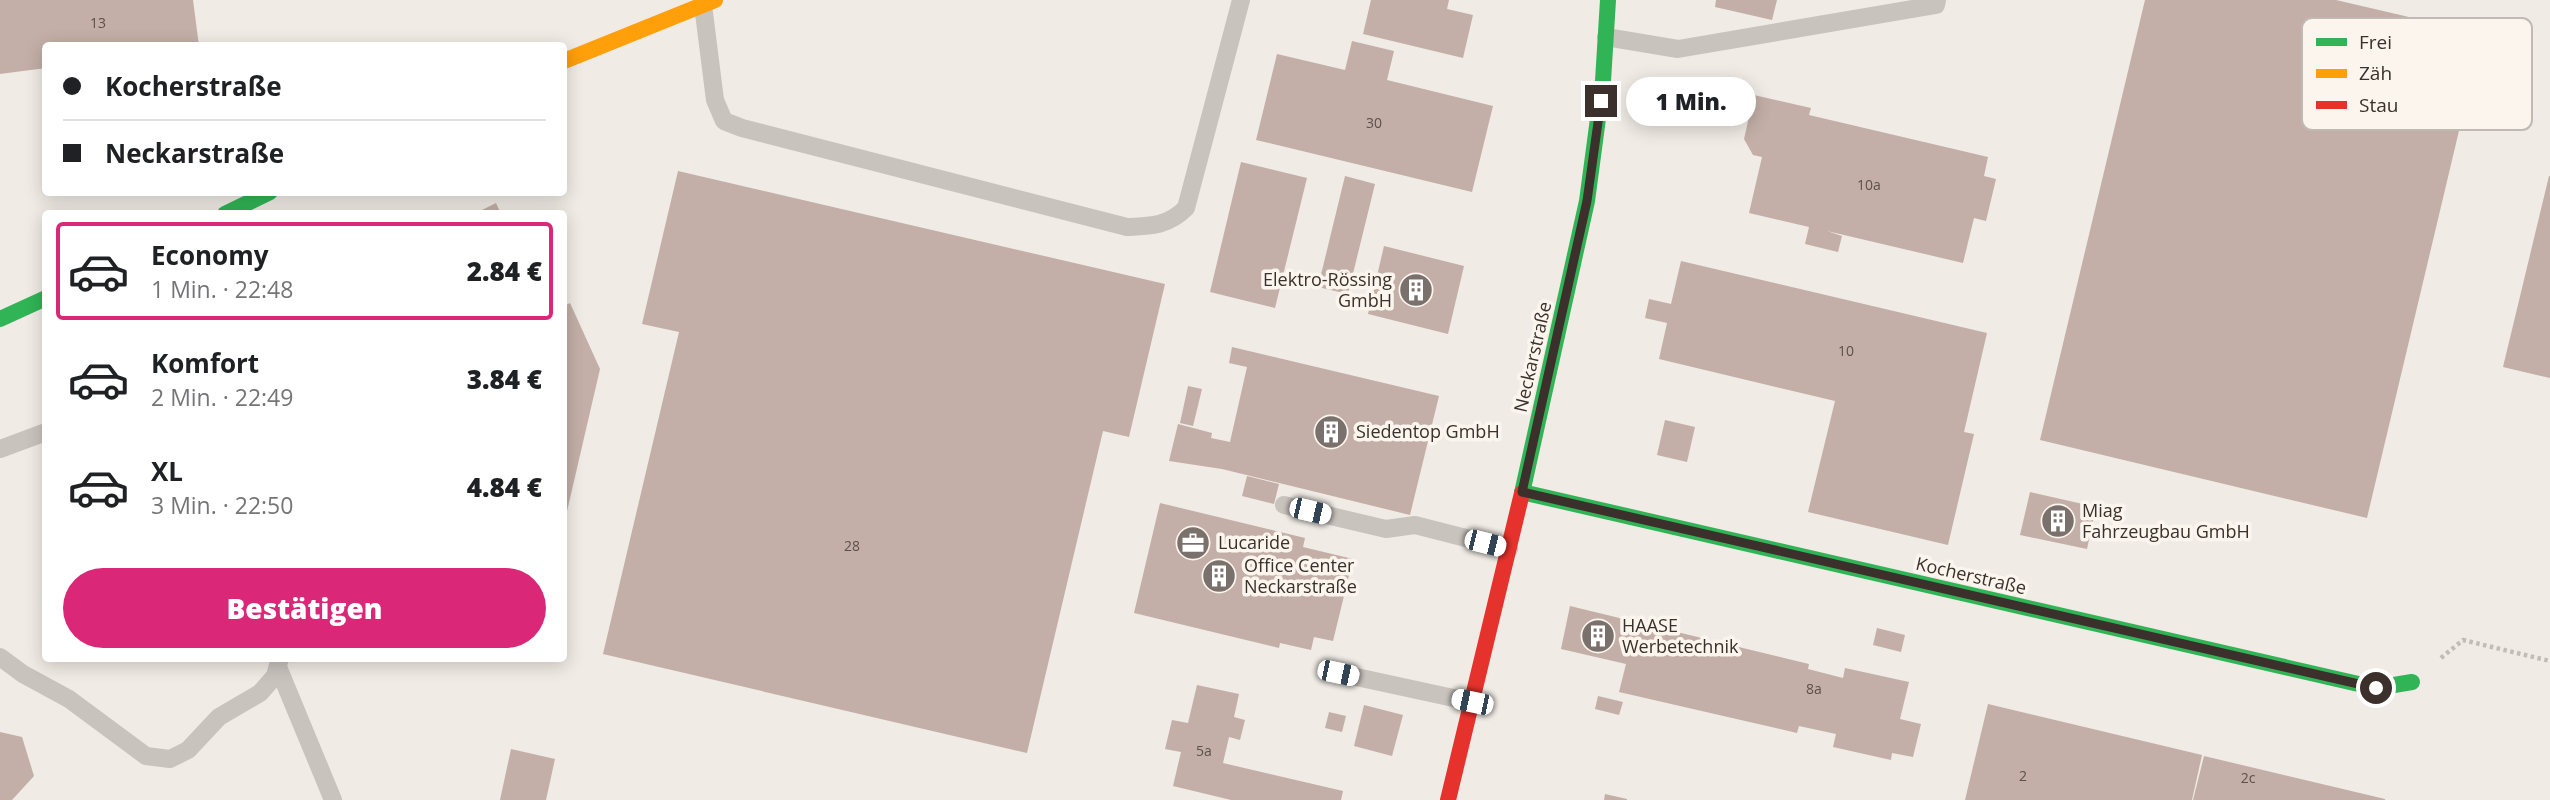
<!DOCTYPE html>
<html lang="de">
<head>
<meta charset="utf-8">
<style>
  :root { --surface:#fff; --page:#f2f2f2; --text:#202124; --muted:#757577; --line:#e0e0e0; --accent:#db2777 }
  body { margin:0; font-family:"Open Sans",sans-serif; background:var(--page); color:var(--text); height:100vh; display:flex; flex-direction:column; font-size:26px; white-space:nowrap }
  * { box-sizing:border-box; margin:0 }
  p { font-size:23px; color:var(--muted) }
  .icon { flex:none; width:38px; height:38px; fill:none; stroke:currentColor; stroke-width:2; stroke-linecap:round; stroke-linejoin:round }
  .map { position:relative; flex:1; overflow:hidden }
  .side { position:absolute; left:42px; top:210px; width:525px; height:452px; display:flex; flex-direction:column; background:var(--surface); border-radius:7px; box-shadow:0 4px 18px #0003 }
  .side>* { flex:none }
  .banner { position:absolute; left:42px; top:42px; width:525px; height:154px; border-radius:7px; box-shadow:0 4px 18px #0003; display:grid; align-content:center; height:154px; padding:0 21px; background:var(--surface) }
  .end { position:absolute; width:32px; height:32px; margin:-16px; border:9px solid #3b302b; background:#fff; box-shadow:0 0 0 4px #fff }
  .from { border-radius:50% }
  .bubble { position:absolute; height:49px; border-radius:24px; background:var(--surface); box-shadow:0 4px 18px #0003; font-size:23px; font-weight:800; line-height:49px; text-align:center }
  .car { position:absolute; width:21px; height:42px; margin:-21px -10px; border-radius:9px; box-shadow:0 0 5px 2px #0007; background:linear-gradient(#fff 24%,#345 0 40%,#fff 0 76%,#345 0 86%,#fff 0) }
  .banner b { display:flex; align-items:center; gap:24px; height:66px; font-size:26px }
  .banner b+b { border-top:2px solid var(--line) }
  .banner i { width:18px; height:18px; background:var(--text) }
  ul { padding:12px 0 0; list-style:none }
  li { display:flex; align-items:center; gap:21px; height:98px; margin:0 14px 10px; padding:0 7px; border:4px solid transparent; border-radius:7px }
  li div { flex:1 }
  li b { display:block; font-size:26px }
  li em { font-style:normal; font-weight:800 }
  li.active { border-color:var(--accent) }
  li>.icon { width:63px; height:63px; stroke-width:1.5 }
  .button { display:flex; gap:14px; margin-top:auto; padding:14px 21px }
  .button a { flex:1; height:80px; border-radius:42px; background:var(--accent); color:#fff; font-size:28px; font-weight:800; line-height:80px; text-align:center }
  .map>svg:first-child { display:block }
  .building { fill:#c3afa7 }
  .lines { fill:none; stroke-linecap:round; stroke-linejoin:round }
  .path { stroke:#c2bbb6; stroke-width:4.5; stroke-dasharray:3.5 3.5; stroke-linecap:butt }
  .lane { stroke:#c9c3be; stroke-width:18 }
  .fast { stroke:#30b455; stroke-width:16 }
  .slow { stroke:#ff9f0a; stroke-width:16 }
  .jam { stroke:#e5322d; stroke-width:16 }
  .route { stroke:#3b302b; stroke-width:9 }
  .labels { text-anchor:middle; stroke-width:7; stroke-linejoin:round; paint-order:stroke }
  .number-label { font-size:14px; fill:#5d504a }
  .poi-label { font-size:18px; fill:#3b302b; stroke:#fbf5ee; text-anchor:start }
  .street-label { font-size:18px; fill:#3b302b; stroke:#fbf5ee }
  .key { fill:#fbf5ee; stroke:#c1bab4; stroke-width:2 }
  .key-label { font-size:19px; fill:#3b302b }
</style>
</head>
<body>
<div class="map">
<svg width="2550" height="800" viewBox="0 0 2550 800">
  <rect width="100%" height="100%" fill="#f0ebe5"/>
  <!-- building -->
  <g class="building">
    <path d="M0,0H193L199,46H46V68L0,74Z"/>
    <path d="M1371,0H1449L1447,9L1473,15L1463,58L1363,34Z"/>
    <path d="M1716,0H1777L1772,20L1715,7Z"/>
    <path d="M2145,0H2336L2482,34L2367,518L2040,440Z"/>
    <path d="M1352,41L1394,51L1387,80L1493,106L1472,192L1256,140L1277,54L1345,70Z"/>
    <path d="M1754,95L1811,108L1809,115L1988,157L1984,176L1996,179L1986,221L1974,218L1963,263L1827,231L1842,236L1838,252L1805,244L1809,227L1749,213L1762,157L1753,155L1744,139Z"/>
    <path d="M1241,162L1307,178L1275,308L1210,292Z"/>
    <path d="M678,171L1165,284L1129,437L1103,431L1027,753L603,654L679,332L642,324Z"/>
    <path d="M1345,176L1375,184L1348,294L1318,287Z"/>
    <path d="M2549,176H2550V378L2503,367Z"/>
    <path d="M496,203L501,214H474Z"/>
    <path d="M1384,246L1464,266L1448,334L1368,314Z"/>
    <path d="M1681,261L1987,333L1964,432L1974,434L1948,545L1808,512L1835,401L1659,359L1667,323L1645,318L1649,299L1671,304Z"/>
    <path d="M570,303L600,369L565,520L564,306Z"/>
    <path d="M1232,347L1439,396L1410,515L1222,469L1169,461L1178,424L1212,433L1211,438L1230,442L1247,367L1229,363Z"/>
    <path d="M1188,386L1202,389L1193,426L1180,423Z"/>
    <path d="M1665,420L1695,427L1687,462L1657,455Z"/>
    <path d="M1247,476L1279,484L1274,504L1242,496Z"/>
    <path d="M2030,492L2096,507L2087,549L2020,535Z"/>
    <path d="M1160,503L1305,538L1303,547L1353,559L1333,641L1314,637L1311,650L1280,643L1279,648L1134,613Z"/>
    <path d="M1570,606L1809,664L1808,669L1843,678L1845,668L1909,682L1900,719L1921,724L1913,757L1892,753L1891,760L1833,747L1836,734L1799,726L1797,733L1619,692L1626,664L1561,649Z"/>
    <path d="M1877,628L1905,635L1901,652L1873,645Z"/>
    <path d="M1197,685L1239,694L1234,717L1245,720L1240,740L1229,737L1223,763L1343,791L1341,800H1231L1173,786L1181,752L1165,749L1172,720L1188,723Z"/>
    <path d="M1598,696L1623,702L1619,715L1595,709Z"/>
    <path d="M1988,704L2202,755L2192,800H1965Z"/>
    <path d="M1364,705L1403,715L1392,756L1354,746Z"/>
    <path d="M1329,712L1346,716L1342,732L1325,728Z"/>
    <path d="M0,732L22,737L34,776L12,800H0Z"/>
    <path d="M511,749L555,759L546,800H500Z"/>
    <path d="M2204,756L2385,799V800H2193Z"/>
    <path d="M1605,794L1627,799V800H1604Z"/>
  </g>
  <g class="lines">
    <!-- path -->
    <path class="path" d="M2441,658L2463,640L2550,661"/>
    <!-- lane -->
    <g class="lane">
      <path d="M703,5L715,100L724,121L742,128L1127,227C1151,226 1168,226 1186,208L1241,0"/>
      <path d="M1606,37L1678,49L1936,5L1937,0"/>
      <path d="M0,449L46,432"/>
      <path d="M1284,505L1386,529L1415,525L1509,549"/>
      <path d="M0,657L23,674L69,699L146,756L170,759L188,750L219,717L260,693L275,676L280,658"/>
      <path d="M278,667L333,800"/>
      <path d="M1338,673L1472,702"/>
    </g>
    <!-- fast -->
    <g class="fast">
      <path d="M225,214L270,192"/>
      <path d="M0,319L46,298"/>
      <path d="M1522,492L2376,688L2412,682"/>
      <path d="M1522,493L1587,201L1603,81L1608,0"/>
    </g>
    <!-- slow -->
    <path class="slow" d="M564,61L715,0"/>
    <!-- jam -->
    <path class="jam" d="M1448,800L1522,493"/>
  </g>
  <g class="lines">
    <!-- route -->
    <path class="route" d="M1601,101L1587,201L1522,492L2376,688"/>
  </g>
  <!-- icons -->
  <defs>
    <g id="building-disc" transform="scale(1.75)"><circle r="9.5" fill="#7a716c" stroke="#fbf5ee"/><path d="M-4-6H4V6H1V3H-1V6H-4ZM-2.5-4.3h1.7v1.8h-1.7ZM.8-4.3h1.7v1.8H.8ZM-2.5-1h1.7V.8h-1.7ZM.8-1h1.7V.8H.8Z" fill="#fff"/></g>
    <g id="office-disc" transform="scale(1.75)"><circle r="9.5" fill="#7a716c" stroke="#fbf5ee"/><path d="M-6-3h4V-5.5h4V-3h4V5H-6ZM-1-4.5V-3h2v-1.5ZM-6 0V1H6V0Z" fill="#fff"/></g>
  </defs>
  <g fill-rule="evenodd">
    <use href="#building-disc" x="1416" y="290"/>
    <use href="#building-disc" x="1331" y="432"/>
    <use href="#building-disc" x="2058" y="521"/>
    <use href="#office-disc" x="1193" y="543"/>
    <use href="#building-disc" x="1219" y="576"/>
    <use href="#building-disc" x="1598" y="636"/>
  </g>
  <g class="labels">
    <!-- number labels -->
    <g class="number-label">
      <text x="98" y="28">13</text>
      <text x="1374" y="128">30</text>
      <text x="1869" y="190">10a</text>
      <text x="1846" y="356">10</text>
      <text x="852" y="551">28</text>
      <text x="1814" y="694">8a</text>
      <text x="1204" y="756">5a</text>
      <text x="2023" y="781">2</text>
      <text x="2248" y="783">2c</text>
    </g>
    <!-- poi labels -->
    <g class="poi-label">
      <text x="1392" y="286" text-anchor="end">Elektro-Rössing<tspan x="1392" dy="21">GmbH</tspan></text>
      <text x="1356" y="438">Siedentop GmbH</text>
      <text x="2082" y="517">Miag<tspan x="2082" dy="21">Fahrzeugbau GmbH</tspan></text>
      <text x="1218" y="549">Lucaride</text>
      <text x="1244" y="572">Office Center<tspan x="1244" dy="21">Neckarstraße</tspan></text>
      <text x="1622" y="632">HAASE<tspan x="1622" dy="21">Werbetechnik</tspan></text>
    </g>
    <!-- street labels -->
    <g class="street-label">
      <text transform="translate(1533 357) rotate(-77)" y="6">Neckarstraße</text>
      <text transform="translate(1971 576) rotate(13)" y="6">Kocherstraße</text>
    </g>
  </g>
  <!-- legend -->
  <rect x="2302" y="18" width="230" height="112" rx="10" class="key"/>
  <rect x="2316" y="38" width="31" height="8" fill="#30b455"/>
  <rect x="2316" y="69" width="31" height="9" fill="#ff9f0a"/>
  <rect x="2316" y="101" width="31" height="8" fill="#e5322d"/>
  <g class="key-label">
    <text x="2359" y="49">Frei</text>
    <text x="2359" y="80">Zäh</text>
    <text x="2359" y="112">Stau</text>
  </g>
</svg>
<i class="end from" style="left:2376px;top:688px"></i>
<i class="end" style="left:1601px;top:101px"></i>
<div class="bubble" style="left:1626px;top:77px;width:130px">1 Min.</div>
<i class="car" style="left:1310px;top:511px;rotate:103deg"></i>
<i class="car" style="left:1485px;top:543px;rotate:104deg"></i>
<i class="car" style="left:1338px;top:673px;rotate:102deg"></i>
<i class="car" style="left:1472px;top:702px;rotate:282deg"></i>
<div class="banner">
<b><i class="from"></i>Kocherstraße</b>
<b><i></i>Neckarstraße</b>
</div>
<section class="side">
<ul>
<li class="active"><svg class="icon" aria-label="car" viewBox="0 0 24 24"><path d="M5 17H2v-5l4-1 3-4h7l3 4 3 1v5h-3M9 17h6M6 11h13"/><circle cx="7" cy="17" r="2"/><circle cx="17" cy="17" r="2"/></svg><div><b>Economy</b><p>1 Min. · 22:48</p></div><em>2.84 €</em></li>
<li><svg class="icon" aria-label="car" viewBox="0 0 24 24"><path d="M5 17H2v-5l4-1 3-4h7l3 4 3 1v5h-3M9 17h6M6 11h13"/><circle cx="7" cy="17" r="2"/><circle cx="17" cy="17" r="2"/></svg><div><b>Komfort</b><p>2 Min. · 22:49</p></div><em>3.84 €</em></li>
<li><svg class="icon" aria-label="car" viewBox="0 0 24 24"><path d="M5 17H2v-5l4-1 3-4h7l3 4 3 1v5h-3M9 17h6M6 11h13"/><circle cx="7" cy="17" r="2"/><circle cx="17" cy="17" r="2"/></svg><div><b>XL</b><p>3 Min. · 22:50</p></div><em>4.84 €</em></li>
</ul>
<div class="button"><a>Bestätigen</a></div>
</section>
</div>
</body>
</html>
